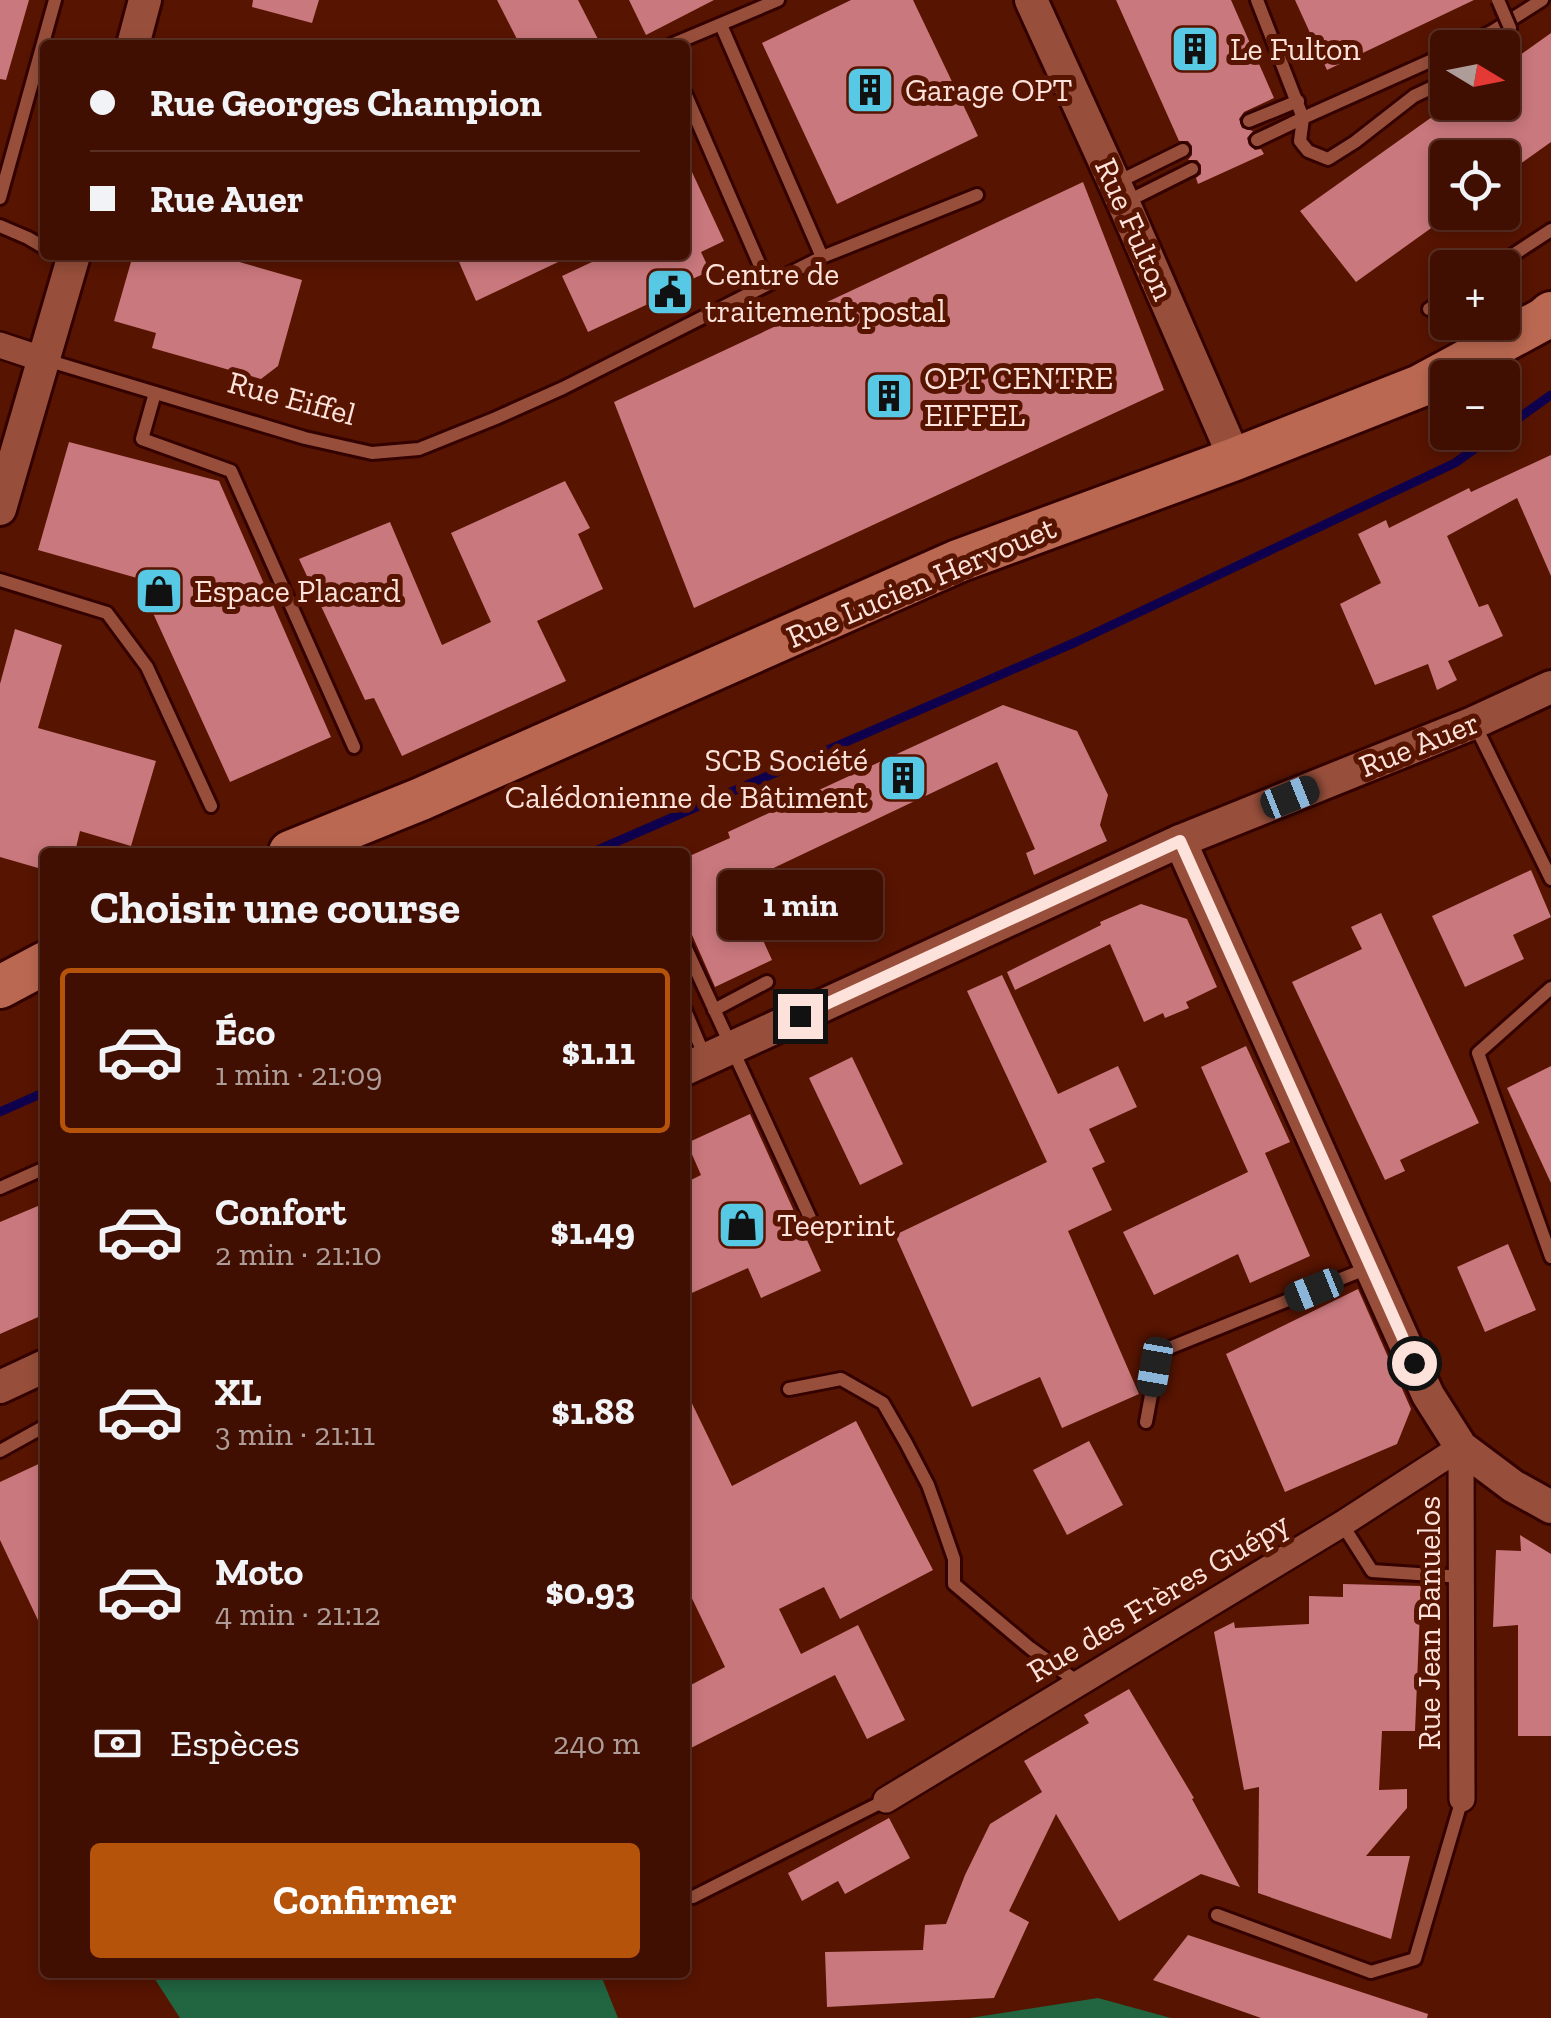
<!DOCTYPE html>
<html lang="fr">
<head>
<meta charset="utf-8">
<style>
  :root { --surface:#410f01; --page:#4c1d10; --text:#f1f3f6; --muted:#ae9c99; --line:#5a2f23; --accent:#b45309 }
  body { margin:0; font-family:"Zilla Slab",serif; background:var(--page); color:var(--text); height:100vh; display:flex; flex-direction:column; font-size:38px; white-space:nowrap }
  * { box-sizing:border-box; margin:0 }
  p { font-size:32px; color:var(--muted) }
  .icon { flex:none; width:55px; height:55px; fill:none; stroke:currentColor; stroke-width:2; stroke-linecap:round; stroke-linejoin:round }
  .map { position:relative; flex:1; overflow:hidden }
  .details { position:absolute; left:40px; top:848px; width:650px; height:1130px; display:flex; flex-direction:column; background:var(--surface); border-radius:10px; box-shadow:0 5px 15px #0003,0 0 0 2px var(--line) }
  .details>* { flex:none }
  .guide { position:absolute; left:40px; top:40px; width:650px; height:220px; border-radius:10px; box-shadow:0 5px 15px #0003,0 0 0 2px var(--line); display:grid; align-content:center; height:220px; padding:0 50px; background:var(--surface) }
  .needle { width:65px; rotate:100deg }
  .controls { position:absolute; left:1430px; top:30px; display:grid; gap:20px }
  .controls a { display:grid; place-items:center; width:90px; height:90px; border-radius:10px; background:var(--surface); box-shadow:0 5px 15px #0003,0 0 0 2px var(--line); font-size:50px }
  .end { position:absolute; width:45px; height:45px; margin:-22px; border:12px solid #fde2db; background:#111; box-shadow:0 0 0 5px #111 }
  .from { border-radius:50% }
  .bubble { position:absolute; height:70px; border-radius:10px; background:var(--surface); box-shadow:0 5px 15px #0003,0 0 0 2px var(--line); font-size:32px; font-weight:700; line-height:70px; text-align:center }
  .car { position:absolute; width:30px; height:60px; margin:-30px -15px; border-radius:12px; box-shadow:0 0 8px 2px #0007; background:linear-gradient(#222 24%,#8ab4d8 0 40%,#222 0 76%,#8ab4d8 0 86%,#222 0) }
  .guide b { display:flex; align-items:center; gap:35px; height:95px; font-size:38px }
  .guide b+b { border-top:2px solid var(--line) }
  .guide i { width:25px; height:25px; background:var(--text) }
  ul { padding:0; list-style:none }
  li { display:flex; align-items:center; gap:30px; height:165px; margin:0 20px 15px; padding:0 30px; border:5px solid transparent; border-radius:10px }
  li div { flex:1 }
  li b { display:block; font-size:38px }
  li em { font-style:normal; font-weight:700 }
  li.current { border-color:var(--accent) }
  li>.icon { width:90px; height:90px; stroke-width:1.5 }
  h2 { padding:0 50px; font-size:45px; line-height:120px }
  .pay { display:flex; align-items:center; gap:25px; height:110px; padding:0 50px; font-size:38px }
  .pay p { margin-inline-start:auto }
  .button { display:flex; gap:20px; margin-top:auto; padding:20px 50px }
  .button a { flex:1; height:115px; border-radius:10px; background:var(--accent); color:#fff; font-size:40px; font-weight:700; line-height:115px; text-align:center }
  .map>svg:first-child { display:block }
  .green { fill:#216541 }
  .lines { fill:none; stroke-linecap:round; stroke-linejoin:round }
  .stream { stroke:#0f004d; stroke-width:9 }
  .building { fill:#c9787d }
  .service-casing { stroke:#330200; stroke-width:18 }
  .minor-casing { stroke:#330200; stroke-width:30 }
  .tertiary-casing { stroke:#330200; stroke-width:38 }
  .primary-casing { stroke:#330200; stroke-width:48 }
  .service { stroke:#974f3b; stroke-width:12 }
  .minor { stroke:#974f3b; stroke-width:25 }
  .tertiary { stroke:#974f3b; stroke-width:32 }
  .primary { stroke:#ba6851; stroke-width:42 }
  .service-bridge-casing { stroke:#330200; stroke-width:18; stroke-linecap:butt }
  .service-bridge { stroke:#974f3b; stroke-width:12 }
  .route { stroke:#fde2db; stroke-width:12 }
  .labels { text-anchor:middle; stroke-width:10; stroke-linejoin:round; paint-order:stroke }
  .poi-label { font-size:32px; fill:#fde2db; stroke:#571401; text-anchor:start }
  .street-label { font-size:32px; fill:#fde2db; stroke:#571401 }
</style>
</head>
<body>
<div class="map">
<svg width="1551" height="2018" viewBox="0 0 1551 2018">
  <rect width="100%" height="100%" fill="#571401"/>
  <!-- green -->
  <g class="green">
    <path d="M151,1973H600L618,2018H180Z"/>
    <path d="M1098,1998L1171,2018H970Z"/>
  </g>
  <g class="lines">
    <!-- stream -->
    <g class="stream">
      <path d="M1502,430L1551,395"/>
      <path d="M593,852L1076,642L1455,463L1498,432"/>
      <path d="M0,1112L45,1092"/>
    </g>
  </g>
  <!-- building -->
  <g class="building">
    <path d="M0,0H29L6,80L0,79Z"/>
    <path d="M253,0H319L312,23L252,7Z"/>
    <path d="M497,0H578L601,45H520Z"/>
    <path d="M629,0H714L646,35Z"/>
    <path d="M851,0H913L978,136L837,204L762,43Z"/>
    <path d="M1116,0H1231L1274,98L1244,112L1239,119L1242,128L1253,131L1247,138L1249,145L1255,150L1261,149L1264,154L1198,184L1196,178L1201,174V165L1197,160H1188L1192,155V146L1188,141H1179Z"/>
    <path d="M1295,0H1474L1327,70Z"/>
    <path d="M1551,33V142L1502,177V158H1448V216L1356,282L1300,211L1453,102H1502V68Z"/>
    <path d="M685,157L724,241L701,252L710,271L659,294L661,298L588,332L562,276L607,255H685Z"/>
    <path d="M1083,182L1164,390L694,608L614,402Z"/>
    <path d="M133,255H215L302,280L278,366L261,379L152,348L156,333L114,321Z"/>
    <path d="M456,255H573L476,301Z"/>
    <path d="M69,442L219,481L331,737L230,782L137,578L38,550Z"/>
    <path d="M1551,455V576L1517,498L1447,536L1479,607L1488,604L1503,636L1448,661L1457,680L1437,690L1428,664L1375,685L1340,604L1381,583L1358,534L1386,520L1389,528L1469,488L1471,492Z"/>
    <path d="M565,481L590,528L578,534L603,589L537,621L566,681L402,756L374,698L365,700L299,559L390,522L442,645L491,622L451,533Z"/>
    <path d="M15,629L62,645L38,728L156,761L131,846L80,831L75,852H45V870L0,857V684Z"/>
    <path d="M1003,705L1077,731L1108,795L1100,825L1107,841L1034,875L1026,853L1035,849L997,762L738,885L772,960L715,987L685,919V858L730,838L728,832Z"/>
    <path d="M1531,870L1551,917L1513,935L1524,959L1465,987L1432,916Z"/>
    <path d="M1141,904L1187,919L1217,987L1186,1002L1189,1008L1165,1018L1163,1013L1144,1022L1110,944L1015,990L1007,972L1101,925L1100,922Z"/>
    <path d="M1381,913L1479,1123L1400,1160L1405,1171L1385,1180L1292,982L1362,949L1351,927Z"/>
    <path d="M1002,975L1058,1094L1118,1066L1137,1107L1089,1129L1105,1162L1092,1168L1112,1210L1068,1231L1139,1394L1062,1428L1040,1377L972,1407L895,1235L1047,1162L967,991Z"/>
    <path d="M1246,1046L1290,1142L1265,1153L1310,1256L1250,1283L1238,1254L1154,1295L1123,1232L1248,1172L1201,1067Z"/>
    <path d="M852,1057L903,1164L860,1185L809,1078Z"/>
    <path d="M1551,1066V1183L1507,1088Z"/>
    <path d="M750,1114L821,1271L761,1298L748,1268L685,1296V1183L701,1175L687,1143Z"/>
    <path d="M45,1203V1314L0,1334V1222Z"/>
    <path d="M1508,1244L1536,1310L1485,1332L1457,1267Z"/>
    <path d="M1358,1289L1411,1409L1397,1444L1285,1492L1226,1354Z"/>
    <path d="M685,1389L732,1486L856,1421L933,1570L840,1619L824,1587L779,1609L801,1654L858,1625L905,1720L867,1739L835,1675L685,1751V1688L725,1667L685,1584Z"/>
    <path d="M1089,1441L1123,1505L1067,1535L1033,1470Z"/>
    <path d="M45,1461V1635L0,1540V1482Z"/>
    <path d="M1520,1535L1551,1554V1736H1518V1625L1493,1627L1496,1550L1521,1551Z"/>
    <path d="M1343,1584L1421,1586L1415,1731H1382L1379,1790L1407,1789V1808L1366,1856H1410L1391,1939L1258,1893L1259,1787L1244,1790L1214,1632L1234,1622L1235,1628L1309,1624V1596L1343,1597Z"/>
    <path d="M1129,1689L1194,1798L1192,1799L1240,1887L1201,1874L1119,1921L1056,1814L1009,1911L1029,1922L994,1998L827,2007L825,1952L923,1950L925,1925L946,1924L965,1875L990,1824L1042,1792L1024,1761L1089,1723L1084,1715Z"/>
    <path d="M889,1818L910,1858L845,1894L838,1881L802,1901L788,1873Z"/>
    <path d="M1188,1935L1428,2014L1427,2018H1261L1153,1980Z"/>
  </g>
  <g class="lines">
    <!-- service casing -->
    <g class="service-casing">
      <g id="service">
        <path d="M1257,0L1303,118L1448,53"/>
        <path d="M721,25L822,257"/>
        <path d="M671,45L778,0"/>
        <path d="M1460,48L1493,31L1542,0"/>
        <path d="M685,93L768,284"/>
        <path d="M1303,118L1300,141L1308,151L1328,159L1355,142L1414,96L1448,80"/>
        <path d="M1249,121L1298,101"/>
        <path d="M1257,140L1303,118"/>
        <path d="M1118,182L1183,150"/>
        <path d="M0,198L55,0"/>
        <path d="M1126,202L1192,169"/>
        <path d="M0,226L28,238L45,248"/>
        <path d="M1493,268L1551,230"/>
        <path d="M1429,309L1448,297"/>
        <path d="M43,359L305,438L372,453L419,449L496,418L563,388L822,257L977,195"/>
        <path d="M155,393L142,439L231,471L354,747"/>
        <path d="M0,580L107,613L147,667L211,806"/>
        <path d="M1475,725L1551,879"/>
        <path d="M685,946L811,1220"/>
        <path d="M1551,988L1478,1053L1551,1257"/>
        <path d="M685,1010L705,1057"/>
        <path d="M714,1010L767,982"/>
        <path d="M0,1188L45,1168"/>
        <path d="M789,1389L841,1379L883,1403L906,1443L928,1485L937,1510L954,1559V1584L1030,1648L1079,1683"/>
        <path d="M1146,1422L1159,1352L1368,1268"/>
        <path d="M0,1451L45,1426"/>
        <path d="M1342,1524L1372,1571L1463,1577"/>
        <path d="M693,1897L886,1800"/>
        <path d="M1217,1915L1371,1972L1415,1959L1462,1799"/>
      </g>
    </g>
    <!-- minor casing -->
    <g class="minor-casing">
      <g id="minor">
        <path d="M0,345L42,359"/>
        <path d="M1461,1447L1462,1799"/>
        <path d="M886,1800L1342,1524L1461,1447"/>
      </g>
    </g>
    <!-- tertiary casing -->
    <g class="tertiary-casing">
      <g id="tertiary">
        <path d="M1031,0L1124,204L1235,459"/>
        <path d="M133,45L145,0"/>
        <path d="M0,509L74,255"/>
        <path d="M1180,841L1428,1395L1461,1447L1513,1486L1551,1507"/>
        <path d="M685,1069L1180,841L1473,723L1551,687"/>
        <path d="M0,1387L45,1366"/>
      </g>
    </g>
    <!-- primary casing -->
    <g class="primary-casing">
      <g id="primary">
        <path d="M290,852L421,799L958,561L1235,459L1420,386L1544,319L1551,313"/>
        <path d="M0,987L45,963"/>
      </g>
    </g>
    <!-- service -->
    <use href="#service" class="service"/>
    <!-- minor -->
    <use href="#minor" class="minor"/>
    <!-- tertiary -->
    <use href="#tertiary" class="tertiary"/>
    <!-- primary -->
    <use href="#primary" class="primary"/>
    <!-- service-bridge casing -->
    <g class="service-bridge-casing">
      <path id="service-bridge" d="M1498,0L1510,28L1502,48"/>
    </g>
    <!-- service-bridge -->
    <use href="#service-bridge" class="service-bridge"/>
  </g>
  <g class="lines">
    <!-- route -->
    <path class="route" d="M800,1016L1180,841L1414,1363"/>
  </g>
  <!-- icons -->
  <defs>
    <g id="building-square" transform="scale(2.5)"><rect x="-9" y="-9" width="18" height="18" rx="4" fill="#58c9e4" stroke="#571401"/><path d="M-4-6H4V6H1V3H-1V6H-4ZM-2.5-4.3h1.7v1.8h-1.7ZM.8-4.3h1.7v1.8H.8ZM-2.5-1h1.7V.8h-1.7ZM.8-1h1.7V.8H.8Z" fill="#111"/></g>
    <g id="civic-square" transform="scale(2.5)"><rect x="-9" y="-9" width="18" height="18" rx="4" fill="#58c9e4" stroke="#571401"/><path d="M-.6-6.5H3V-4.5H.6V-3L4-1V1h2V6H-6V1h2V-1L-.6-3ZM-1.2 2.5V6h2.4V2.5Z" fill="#111"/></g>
    <g id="shop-square" transform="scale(2.5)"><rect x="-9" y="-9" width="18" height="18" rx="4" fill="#58c9e4" stroke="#571401"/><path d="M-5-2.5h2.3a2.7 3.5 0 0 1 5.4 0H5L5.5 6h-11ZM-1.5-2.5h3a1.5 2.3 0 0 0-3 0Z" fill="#111"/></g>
  </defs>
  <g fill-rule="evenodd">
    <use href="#building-square" x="1195" y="49"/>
    <use href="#building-square" x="870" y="90"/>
    <use href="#civic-square" x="670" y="292"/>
    <use href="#building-square" x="889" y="396"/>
    <use href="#shop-square" x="159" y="591"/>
    <use href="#building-square" x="903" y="778"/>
    <use href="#shop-square" x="742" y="1225"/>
  </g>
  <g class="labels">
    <!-- poi labels -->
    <g class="poi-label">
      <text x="1230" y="60">Le Fulton</text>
      <text x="905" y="101">Garage OPT</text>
      <text x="705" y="285">Centre de<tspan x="705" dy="37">traitement postal</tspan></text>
      <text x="924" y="389">OPT CENTRE<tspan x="924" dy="37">EIFFEL</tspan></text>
      <text x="194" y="602">Espace Placard</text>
      <text x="868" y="771" text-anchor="end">SCB Société<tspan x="868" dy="37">Calédonienne de Bâtiment</tspan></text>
      <text x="777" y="1236">Teeprint</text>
    </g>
    <!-- street labels -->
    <g class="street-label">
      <text transform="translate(1135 229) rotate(66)" y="11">Rue Fulton</text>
      <text transform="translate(292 398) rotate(15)" y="11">Rue Eiffel</text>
      <text transform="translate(921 582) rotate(-23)" y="11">Rue Lucien Hervouet</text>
      <text transform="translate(1419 744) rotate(-22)" y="11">Rue Auer</text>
      <text transform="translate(1158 1597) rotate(-31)" y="11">Rue des Frères Guépy</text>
      <text transform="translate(1429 1623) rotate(-90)" y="11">Rue Jean Banuelos</text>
    </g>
  </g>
</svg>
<div class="controls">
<a><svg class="needle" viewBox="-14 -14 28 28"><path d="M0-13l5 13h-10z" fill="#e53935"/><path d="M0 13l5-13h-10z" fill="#ae9c99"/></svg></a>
<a><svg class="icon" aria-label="locate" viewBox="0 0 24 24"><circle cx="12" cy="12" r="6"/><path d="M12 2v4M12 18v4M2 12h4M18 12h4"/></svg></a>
<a>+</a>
<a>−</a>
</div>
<i class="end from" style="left:1414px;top:1363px"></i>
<i class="end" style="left:800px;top:1016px"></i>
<div class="bubble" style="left:718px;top:870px;width:165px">1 min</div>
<i class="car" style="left:1290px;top:797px;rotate:68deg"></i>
<i class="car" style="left:1314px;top:1290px;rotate:248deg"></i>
<i class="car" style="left:1155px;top:1367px;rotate:190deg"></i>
<div class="guide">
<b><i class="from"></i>Rue Georges Champion</b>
<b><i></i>Rue Auer</b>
</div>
<section class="details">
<h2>Choisir une course</h2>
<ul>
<li class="current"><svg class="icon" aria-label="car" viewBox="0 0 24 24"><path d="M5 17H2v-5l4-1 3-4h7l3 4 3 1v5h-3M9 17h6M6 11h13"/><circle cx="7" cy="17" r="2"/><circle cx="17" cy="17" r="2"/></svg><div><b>Éco</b><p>1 min · 21:09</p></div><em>$1.11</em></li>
<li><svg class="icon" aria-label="car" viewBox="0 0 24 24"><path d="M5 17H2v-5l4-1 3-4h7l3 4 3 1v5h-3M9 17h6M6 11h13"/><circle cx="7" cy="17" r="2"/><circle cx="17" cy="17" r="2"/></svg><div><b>Confort</b><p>2 min · 21:10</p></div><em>$1.49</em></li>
<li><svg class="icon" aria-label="car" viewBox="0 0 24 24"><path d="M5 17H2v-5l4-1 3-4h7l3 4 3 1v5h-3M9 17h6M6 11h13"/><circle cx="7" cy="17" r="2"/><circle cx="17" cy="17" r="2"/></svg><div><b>XL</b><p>3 min · 21:11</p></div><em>$1.88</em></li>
<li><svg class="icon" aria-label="car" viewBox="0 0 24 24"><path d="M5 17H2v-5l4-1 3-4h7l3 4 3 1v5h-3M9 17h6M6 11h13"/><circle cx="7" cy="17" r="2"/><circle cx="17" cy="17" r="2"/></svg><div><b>Moto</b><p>4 min · 21:12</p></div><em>$0.93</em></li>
</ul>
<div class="pay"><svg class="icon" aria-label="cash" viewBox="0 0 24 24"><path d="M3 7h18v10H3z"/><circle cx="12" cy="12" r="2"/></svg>Espèces<p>240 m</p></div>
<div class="button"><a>Confirmer</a></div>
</section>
</div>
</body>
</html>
